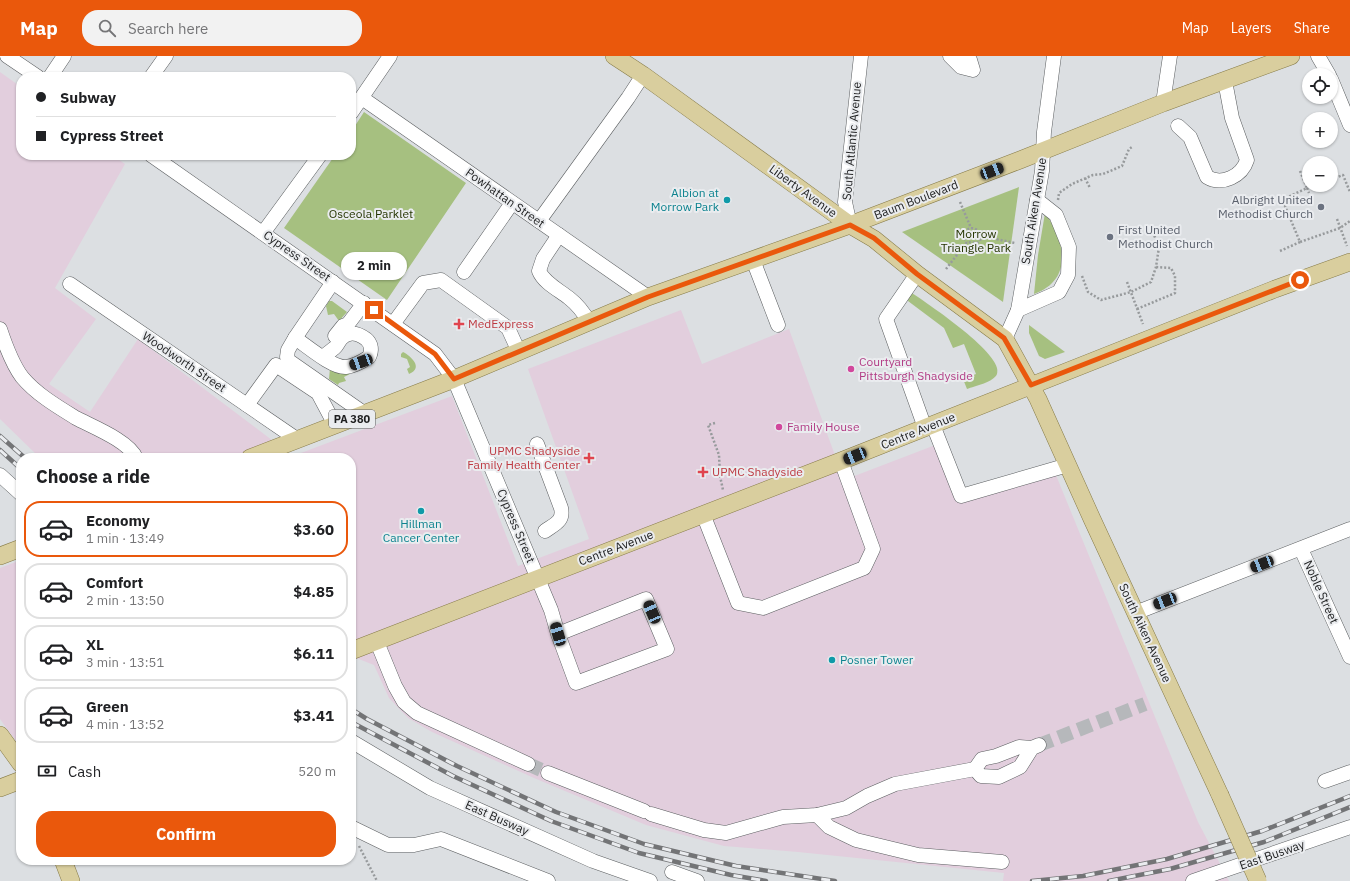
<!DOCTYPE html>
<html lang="en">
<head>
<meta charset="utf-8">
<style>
  :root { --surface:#fff; --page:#f2f2f2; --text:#202124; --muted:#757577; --line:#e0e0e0; --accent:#ea580c }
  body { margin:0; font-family:"IBM Plex Sans",sans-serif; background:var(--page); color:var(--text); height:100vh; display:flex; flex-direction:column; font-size:15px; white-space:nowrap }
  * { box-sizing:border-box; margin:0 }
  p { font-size:13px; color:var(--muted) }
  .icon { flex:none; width:22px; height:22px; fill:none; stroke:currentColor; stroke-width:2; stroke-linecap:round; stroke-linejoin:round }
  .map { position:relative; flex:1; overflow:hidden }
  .drawer { position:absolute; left:16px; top:397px; width:340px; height:412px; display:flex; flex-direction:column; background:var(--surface); border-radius:16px; box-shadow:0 1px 3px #0004 }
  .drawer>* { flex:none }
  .guide { position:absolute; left:16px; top:16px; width:340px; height:88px; border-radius:16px; box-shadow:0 1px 3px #0004; display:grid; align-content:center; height:88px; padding:0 20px; background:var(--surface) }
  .tools { position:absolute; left:1302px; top:12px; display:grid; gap:8px }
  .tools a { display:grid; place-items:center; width:36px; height:36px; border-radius:50%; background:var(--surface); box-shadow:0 1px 3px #0004; font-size:20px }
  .end { position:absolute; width:18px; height:18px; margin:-9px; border:5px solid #ea580c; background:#fff; box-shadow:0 0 0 2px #fff }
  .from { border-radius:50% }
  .bubble { position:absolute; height:28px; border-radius:14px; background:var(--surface); box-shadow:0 1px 3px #0004; font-size:13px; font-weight:800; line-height:28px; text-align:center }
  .car { position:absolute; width:12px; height:24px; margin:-12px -6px; border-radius:5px; box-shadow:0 0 3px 1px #0007; background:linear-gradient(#222 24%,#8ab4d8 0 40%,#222 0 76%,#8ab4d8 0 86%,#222 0) }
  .guide b { display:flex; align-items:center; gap:14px; height:38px; font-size:15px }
  .guide b+b { border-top:1px solid var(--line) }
  .guide i { width:10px; height:10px; background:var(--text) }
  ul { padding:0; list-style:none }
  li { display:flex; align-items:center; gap:12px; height:56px; margin:0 8px 6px; padding:0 12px; border:2px solid var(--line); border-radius:16px }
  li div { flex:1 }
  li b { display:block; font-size:15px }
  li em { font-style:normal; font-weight:800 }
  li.selected { border-color:var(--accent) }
  li>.icon { width:36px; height:36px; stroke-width:1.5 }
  h2 { padding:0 20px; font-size:18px; line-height:48px }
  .pay { display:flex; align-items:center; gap:10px; height:44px; padding:0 20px; font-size:15px }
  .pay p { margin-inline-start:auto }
  .cta { display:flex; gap:8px; margin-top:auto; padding:8px 20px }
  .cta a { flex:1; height:46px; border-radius:16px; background:var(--accent); color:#fff; font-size:16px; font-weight:800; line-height:46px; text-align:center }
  header { display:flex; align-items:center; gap:24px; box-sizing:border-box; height:56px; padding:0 20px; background:var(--accent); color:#fff }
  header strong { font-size:19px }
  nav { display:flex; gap:22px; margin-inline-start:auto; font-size:14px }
  .search { width:280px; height:36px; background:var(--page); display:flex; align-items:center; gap:10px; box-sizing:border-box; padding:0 14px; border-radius:16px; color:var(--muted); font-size:15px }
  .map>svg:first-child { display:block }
  .medical { fill:#e2cedd }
  .green { fill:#a6c080 }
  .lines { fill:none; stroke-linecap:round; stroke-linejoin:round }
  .minor-tunnel { stroke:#b6b8bb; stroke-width:14; stroke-dasharray:14 7; stroke-linecap:butt }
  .minor-casing { stroke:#5b5e60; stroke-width:15 }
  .major-casing { stroke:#867b48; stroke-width:18 }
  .path { stroke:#979a9c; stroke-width:2.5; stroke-dasharray:2 2; stroke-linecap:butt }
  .minor { stroke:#fff; stroke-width:14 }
  .major { stroke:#d9ce9e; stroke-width:17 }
  .rail-casing { stroke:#737476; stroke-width:4.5 }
  .rail { stroke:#eaecef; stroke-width:3; stroke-dasharray:9; stroke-linecap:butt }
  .major-bridge-casing { stroke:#867b48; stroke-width:18; stroke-linecap:butt }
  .major-bridge { stroke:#d9ce9e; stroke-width:17 }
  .route { stroke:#ea580c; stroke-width:5 }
  .culture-dot { fill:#0f9aa8; stroke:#eaecef; stroke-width:1.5 }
  .worship-dot { fill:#6b7280; stroke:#eaecef; stroke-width:1.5 }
  .health-dot { fill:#e0444e; stroke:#eaecef; stroke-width:1.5 }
  .hotel-dot { fill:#d1479c; stroke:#eaecef; stroke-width:1.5 }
  .labels { text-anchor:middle; stroke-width:4; stroke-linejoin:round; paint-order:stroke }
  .shield { fill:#eaecef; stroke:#5a5c5d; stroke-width:1 }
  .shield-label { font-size:11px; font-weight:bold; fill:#1d1e1f }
  .street-label { font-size:12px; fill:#1d1e1f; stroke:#eaecef }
  .culture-label { font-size:12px; fill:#0d838f; stroke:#eaecef; text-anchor:end }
  .worship-label { font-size:12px; fill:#5b616d; stroke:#eaecef; text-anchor:end }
  .park-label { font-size:12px; fill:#243500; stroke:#eaecef }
  .health-label { font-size:12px; fill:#be3a42; stroke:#eaecef; text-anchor:start }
  .hotel-label { font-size:12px; fill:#b23c85; stroke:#eaecef; text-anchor:start }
</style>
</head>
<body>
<header>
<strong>Map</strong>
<div class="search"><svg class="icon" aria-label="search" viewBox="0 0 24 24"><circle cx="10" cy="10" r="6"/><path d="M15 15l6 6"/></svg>Search here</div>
<nav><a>Map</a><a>Layers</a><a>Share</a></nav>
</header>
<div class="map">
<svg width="1350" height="825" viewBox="0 0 1350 825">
  <rect width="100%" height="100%" fill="#dcdfe2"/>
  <!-- medical -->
  <g class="medical">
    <path d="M0,16L21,31V99H112L125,108L55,232L96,263L49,328L90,356L138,283L293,400L452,340L518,510L589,483L528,313L681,254L702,308L789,273L844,424L938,388L960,442L1051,407L1198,766L1229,825H1003L1004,817L798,796L724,790L646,769L534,722L432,676L408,662L389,642L374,609L351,600V402H40L0,363Z"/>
    <path d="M21,504V692L0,663V512Z"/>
  </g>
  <!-- green -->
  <g class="green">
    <path d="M364,56L466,127L387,244L284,172L335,99H351V76Z"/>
    <path d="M1019,131L1003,246L902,176Z"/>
    <path d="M1045,157C1065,184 1074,224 1034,238L1038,199Z"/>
    <path d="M912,237C928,248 1005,299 997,318C994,326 975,330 967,333L963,323L976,318L964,288L953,292L944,272L908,245L909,239Z"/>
    <path d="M329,245H332L347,256L339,265L334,258L328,259L326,250Z"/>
    <path d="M1029,269L1065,296L1045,303L1039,300L1029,277Z"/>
    <path d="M403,296C411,300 424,312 409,318L407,313L410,311L407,303L401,301V298Z"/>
    <path d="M330,312L348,315L350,318L344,321L346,325L339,327L338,329L329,323Z"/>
  </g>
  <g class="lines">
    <!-- minor-tunnel -->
    <g class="minor-tunnel">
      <path d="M1039,689L1145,648"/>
      <path d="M528,708L548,717"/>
    </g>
    <!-- minor casing -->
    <g class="minor-casing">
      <g id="minor">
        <path d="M7,0L38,21"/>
        <path d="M950,0L961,11L973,14L970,4L967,0"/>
        <path d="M1318,0L1329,19"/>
        <path d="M50,21L64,0"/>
        <path d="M151,21L166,0"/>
        <path d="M1331,23L1350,69"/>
        <path d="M362,42L648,241"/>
        <path d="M1163,47L1170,0"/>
        <path d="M351,57L390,0"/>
        <path d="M1178,70L1190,81L1207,121C1222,130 1242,120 1247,104L1232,62L1225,25"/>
        <path d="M151,99L435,298L454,323L551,554L558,578L576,627L667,593L646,543L558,578"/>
        <path d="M539,165L628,42L643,19"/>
        <path d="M850,169L845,146L846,136L861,0"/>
        <path d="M263,177L320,99"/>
        <path d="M559,179L543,203L539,215C544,227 559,234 569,242C578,249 584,257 589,266"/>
        <path d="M753,204L778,269"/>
        <path d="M464,216L512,147"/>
        <path d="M917,218L886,263L925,372"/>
        <path d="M70,228L298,384"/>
        <path d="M1018,254L1059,236L1068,219L1069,191L1056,159L1037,144"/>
        <path d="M393,268L423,227L441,224L508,272L519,296"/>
        <path d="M0,273C5,288 13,309 22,321C36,338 58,351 76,362C93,371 129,385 136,402"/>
        <path d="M335,280L343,270L348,268L364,247"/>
        <path d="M295,282L333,226"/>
        <path d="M1005,283L1018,254L1042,115L1044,76L1054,0"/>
        <path d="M323,301C326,298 330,296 333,293C337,291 338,286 341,283C348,274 358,277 366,283C372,288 372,295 369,301C363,305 354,310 346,311C332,312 307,290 295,282L288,294L287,301L289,305L365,358"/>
        <path d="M247,349L276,309L318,337L335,369"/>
        <path d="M933,369L961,440L1068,409"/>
        <path d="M537,388L561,452C564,465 555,468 545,475"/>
        <path d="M0,419L21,438"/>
        <path d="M703,458L738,547L763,552L864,512L873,493L841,405"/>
        <path d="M1301,493L1350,601"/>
        <path d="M1135,557L1350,473"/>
        <path d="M377,586L395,630L404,646L417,657L528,708"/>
        <path d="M351,685L430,732L593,805L650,825"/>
        <path d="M1032,692L1020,711L999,721L981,720L975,713L982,703L996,700L1019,691L1032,692L1039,689"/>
        <path d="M548,717L644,755"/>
        <path d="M1325,725L1350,716"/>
        <path d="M651,758L704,774L726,777L783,761L817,759L846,752L867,740L895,728L975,713"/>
        <path d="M817,759L829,771L856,784L918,799L1002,806"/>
        <path d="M351,771L388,789H414L441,783L548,825"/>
        <path d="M672,816L697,825"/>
        <path d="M1193,825L1350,771"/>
      </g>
    </g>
    <!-- major casing -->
    <g class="major-casing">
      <g id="major">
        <path d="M614,0L643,19L850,169L874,183L917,218L1005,283L1038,343L1092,463L1220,739"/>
        <path d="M250,402L454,323L648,241L850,169L1020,104L1163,47L1291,0"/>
        <path d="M0,500L21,492"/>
        <path d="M351,595L841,405L1275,233L1350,206"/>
        <path d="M0,679L21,708"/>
        <path d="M0,732L21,724"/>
        <path d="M63,804L71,825"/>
      </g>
    </g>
    <!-- path -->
    <g class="path">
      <path d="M1300,115L1307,132L1288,141L1285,150L1300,186L1340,172L1350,165"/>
      <path d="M1085,122L1090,132"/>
      <path d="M1335,122L1343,119L1350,136"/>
      <path d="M1307,132L1309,137"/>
      <path d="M1058,144L1059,137L1072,128L1093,119L1103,118L1122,110L1129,93L1132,91"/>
      <path d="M960,146L971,172"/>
      <path d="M1337,163L1347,190"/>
      <path d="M981,180L1015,187"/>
      <path d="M1280,195L1300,186"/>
      <path d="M946,213L967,186L977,187L980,185C983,169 963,168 964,182L967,186"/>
      <path d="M1082,220L1088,236L1101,244L1131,236L1151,226L1156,211L1159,191L1154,179L1160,178"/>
      <path d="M1127,226L1143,268"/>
      <path d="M1137,253L1175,237V220L1171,212L1156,211"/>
      <path d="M715,367L708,369L719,399L720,420L723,434"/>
      <path d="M359,790L377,825"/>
    </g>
    <!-- minor -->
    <use href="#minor" class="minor"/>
    <!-- major -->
    <use href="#major" class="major"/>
    <!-- rail casing -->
    <g class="rail-casing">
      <g id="rail">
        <path d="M0,380L25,402"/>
        <path d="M0,394L21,413"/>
        <path d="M351,653L367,663L457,710L556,756L644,788L736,810L835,825"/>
        <path d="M351,666L453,720L551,765L639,797L731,819L766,825"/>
        <path d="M1032,825L1083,820L1167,803L1262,775L1350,740"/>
        <path d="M1109,825L1170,813L1264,786L1350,751"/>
      </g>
    </g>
    <!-- rail -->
    <use href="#rail" class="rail"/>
    <!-- major-bridge casing -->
    <g class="major-bridge-casing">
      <path id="major-bridge" d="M1220,739L1258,825"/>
    </g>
    <!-- major-bridge -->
    <use href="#major-bridge" class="major-bridge"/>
  </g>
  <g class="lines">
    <!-- route -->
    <path class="route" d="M374,254L435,298L454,323L648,241L850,169L874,182L917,218L1004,282L1031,329L1300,224"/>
  </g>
  <!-- markers -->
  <g class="culture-dot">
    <circle cx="727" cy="144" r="4"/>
    <circle cx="421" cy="455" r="4"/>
    <circle cx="832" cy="604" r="4"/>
  </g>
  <g class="worship-dot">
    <circle cx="1321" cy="151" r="4"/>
    <circle cx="1110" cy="181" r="4"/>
  </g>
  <g class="health-dot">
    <path d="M457 262h4v4h4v4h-4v4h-4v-4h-4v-4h4z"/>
    <path d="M587 396h4v4h4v4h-4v4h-4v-4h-4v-4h4z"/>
    <path d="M701 410h4v4h4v4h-4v4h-4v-4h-4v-4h4z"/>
  </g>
  <g class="hotel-dot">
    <circle cx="851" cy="313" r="4"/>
    <circle cx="779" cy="371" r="4"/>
  </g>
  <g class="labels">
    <!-- shield labels -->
    <rect class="shield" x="329" y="354" width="46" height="18" rx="3"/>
    <g class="shield-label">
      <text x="352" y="367">PA 380</text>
    </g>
    <!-- street labels -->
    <g class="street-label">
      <text transform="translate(852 85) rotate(-85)" y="4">South Atlantic Avenue</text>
      <text transform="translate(803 135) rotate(36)" y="4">Liberty Avenue</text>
      <text transform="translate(505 142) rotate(35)" y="4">Powhattan Street</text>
      <text transform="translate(916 144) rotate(-21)" y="4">Baum Boulevard</text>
      <text transform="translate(1034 155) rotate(-81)" y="4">South Aiken Avenue</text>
      <text transform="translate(297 200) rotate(35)" y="4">Cypress Street</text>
      <text transform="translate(184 306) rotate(34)" y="4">Woodworth Street</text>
      <text transform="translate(918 375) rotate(-22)" y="4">Centre Avenue</text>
      <text transform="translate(516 470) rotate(67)" y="4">Cypress Street</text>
      <text transform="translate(616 492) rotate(-21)" y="4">Centre Avenue</text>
      <text transform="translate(1321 536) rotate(66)" y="4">Noble Street</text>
      <text transform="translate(1145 577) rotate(65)" y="4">South Aiken Avenue</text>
      <text transform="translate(497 762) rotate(24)" y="4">East Busway</text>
      <text transform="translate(1272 799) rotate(-19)" y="4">East Busway</text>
    </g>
    <!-- culture labels -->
    <g class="culture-label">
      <text x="719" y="141">Albion at<tspan x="719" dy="14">Morrow Park</tspan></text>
      <text x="421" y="472" text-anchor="middle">Hillman<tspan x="421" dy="14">Cancer Center</tspan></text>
      <text x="840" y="608" text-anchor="start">Posner Tower</text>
    </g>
    <!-- worship labels -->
    <g class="worship-label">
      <text x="1313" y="148">Albright United<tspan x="1313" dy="14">Methodist Church</tspan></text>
      <text x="1118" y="178" text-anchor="start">First United<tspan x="1118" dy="14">Methodist Church</tspan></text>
    </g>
    <!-- park labels -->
    <g class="park-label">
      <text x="371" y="162">Osceola Parklet</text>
      <text x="976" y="182">Morrow<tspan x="976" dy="14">Triangle Park</tspan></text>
    </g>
    <!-- health labels -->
    <g class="health-label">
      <text x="468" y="272">MedExpress</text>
      <text x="580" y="399" text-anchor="end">UPMC Shadyside<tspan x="580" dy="14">Family Health Center</tspan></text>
      <text x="712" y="420">UPMC Shadyside</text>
    </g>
    <!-- hotel labels -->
    <g class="hotel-label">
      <text x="859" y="310">Courtyard<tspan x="859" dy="14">Pittsburgh Shadyside</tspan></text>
      <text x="787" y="375">Family House</text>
    </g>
  </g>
</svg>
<div class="tools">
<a><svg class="icon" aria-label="locate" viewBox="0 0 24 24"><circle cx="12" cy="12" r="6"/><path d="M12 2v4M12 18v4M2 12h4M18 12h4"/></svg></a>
<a>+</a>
<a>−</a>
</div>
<i class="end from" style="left:1300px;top:224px"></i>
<i class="end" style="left:374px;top:254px"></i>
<div class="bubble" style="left:341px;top:196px;width:66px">2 min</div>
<i class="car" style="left:992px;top:115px;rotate:69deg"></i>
<i class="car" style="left:361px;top:306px;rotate:250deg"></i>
<i class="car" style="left:855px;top:400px;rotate:248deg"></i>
<i class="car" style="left:1262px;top:508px;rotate:249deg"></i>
<i class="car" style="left:1165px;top:545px;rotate:249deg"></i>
<i class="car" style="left:652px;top:556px;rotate:337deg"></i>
<i class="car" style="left:558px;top:578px;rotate:344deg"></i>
<div class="guide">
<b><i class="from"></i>Subway</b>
<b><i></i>Cypress Street</b>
</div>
<section class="drawer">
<h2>Choose a ride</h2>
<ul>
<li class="selected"><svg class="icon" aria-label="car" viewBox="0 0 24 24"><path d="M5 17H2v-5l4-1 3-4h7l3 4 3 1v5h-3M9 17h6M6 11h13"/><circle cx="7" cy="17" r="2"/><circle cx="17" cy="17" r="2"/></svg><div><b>Economy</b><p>1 min · 13:49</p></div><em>$3.60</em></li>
<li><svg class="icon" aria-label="car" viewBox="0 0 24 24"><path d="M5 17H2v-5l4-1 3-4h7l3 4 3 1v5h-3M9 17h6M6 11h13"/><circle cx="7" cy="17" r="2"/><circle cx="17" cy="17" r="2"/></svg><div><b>Comfort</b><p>2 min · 13:50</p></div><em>$4.85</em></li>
<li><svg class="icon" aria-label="car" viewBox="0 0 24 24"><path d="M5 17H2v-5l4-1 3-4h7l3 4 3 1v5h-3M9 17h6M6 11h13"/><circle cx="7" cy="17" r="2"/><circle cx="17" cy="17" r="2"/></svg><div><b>XL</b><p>3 min · 13:51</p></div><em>$6.11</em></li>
<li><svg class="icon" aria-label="car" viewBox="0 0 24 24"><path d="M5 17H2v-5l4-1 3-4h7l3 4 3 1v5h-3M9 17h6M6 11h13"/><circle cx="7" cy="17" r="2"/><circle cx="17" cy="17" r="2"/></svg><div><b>Green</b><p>4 min · 13:52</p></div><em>$3.41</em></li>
</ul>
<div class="pay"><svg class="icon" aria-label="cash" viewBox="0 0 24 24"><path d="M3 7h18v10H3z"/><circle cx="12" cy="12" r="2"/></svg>Cash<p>520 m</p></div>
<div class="cta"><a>Confirm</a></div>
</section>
</div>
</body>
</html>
